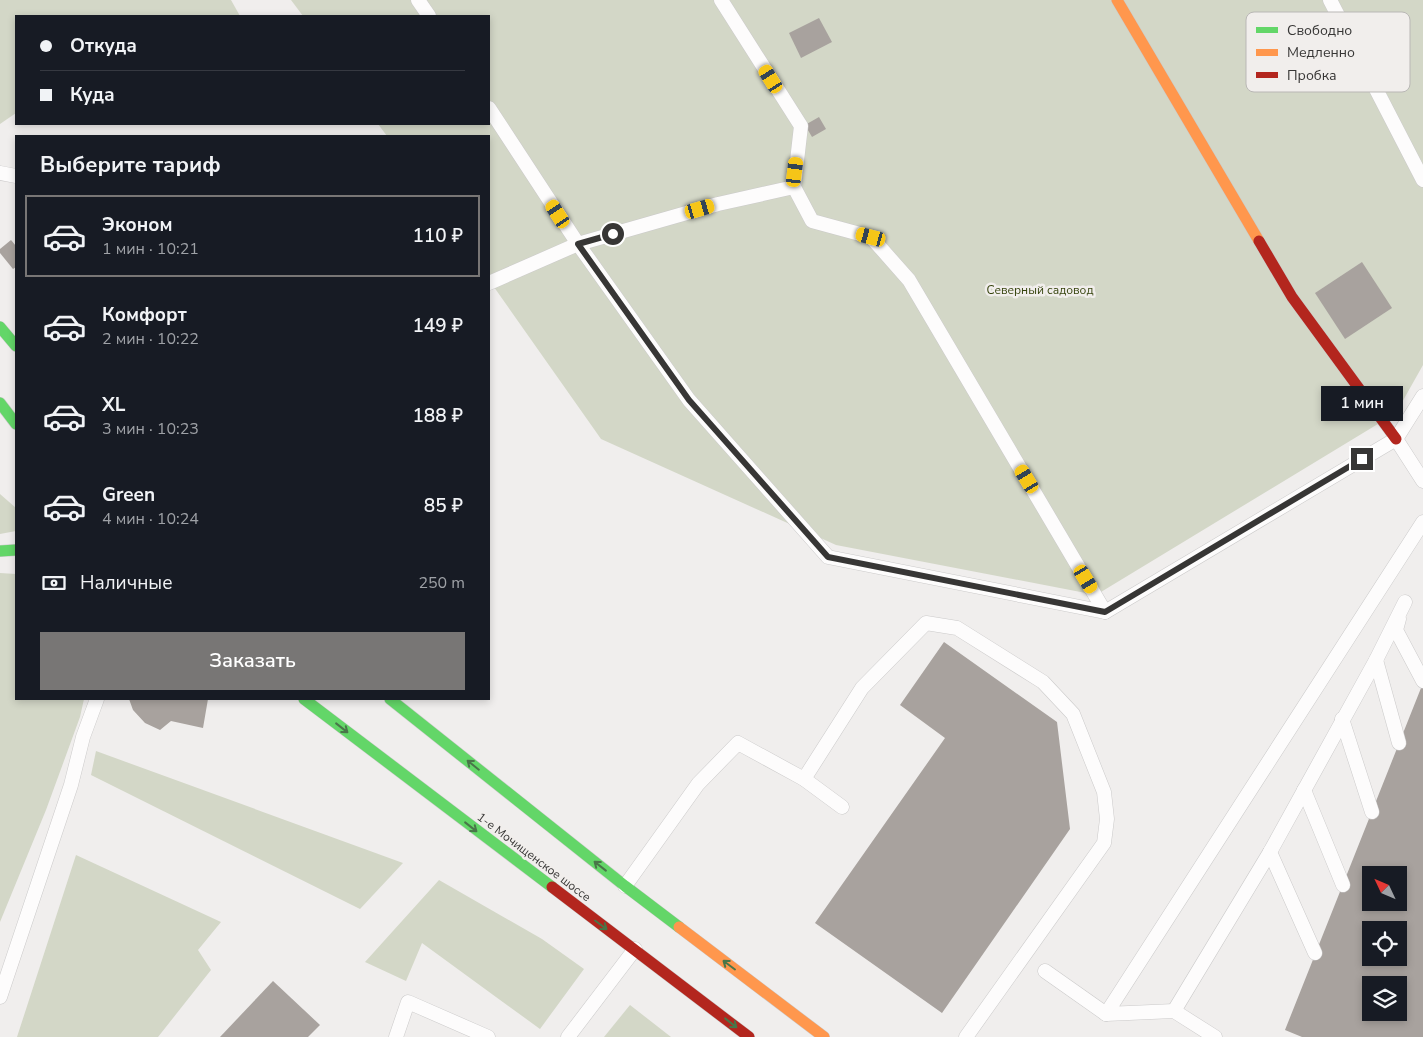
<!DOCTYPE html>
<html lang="ru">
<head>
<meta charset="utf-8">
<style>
  :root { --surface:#171b24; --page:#242831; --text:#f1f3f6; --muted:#9ea1a6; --line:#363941; --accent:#787675 }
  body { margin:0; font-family:"Nunito Sans",sans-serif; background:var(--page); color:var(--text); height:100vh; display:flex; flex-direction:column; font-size:19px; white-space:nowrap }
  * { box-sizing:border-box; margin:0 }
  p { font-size:16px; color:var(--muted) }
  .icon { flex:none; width:28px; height:28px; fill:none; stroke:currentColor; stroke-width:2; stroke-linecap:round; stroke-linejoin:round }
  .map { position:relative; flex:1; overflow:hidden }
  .side { position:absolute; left:15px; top:135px; width:475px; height:565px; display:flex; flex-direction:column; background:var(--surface); border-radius:0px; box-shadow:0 2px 8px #0003 }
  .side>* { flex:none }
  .hud { position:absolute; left:15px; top:15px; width:475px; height:110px; border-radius:0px; box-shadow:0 2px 8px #0003; display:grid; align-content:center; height:110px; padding:0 25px; background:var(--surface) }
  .needle { width:32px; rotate:314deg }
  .tools { position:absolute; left:1362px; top:866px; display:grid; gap:10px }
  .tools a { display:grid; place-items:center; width:45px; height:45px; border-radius:0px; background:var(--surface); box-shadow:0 2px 8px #0003; font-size:25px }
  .end { position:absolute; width:22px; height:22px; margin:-11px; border:6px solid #373635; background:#fff; box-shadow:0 0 0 2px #fff }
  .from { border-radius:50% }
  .bubble { position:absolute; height:35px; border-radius:0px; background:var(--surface); box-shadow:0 2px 8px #0003; font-size:16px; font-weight:600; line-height:35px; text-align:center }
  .car { position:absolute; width:15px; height:30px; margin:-15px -8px; border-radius:6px; box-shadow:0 0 4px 1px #0007; background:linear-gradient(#f5c518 24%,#345 0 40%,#f5c518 0 76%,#345 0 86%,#f5c518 0) }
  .hud b { display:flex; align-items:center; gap:18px; height:48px; font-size:19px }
  .hud b+b { border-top:1px solid var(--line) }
  .hud i { width:12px; height:12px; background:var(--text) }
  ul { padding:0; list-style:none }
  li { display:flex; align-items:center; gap:15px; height:82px; margin:0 10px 8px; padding:0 15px; border:2px solid transparent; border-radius:0px }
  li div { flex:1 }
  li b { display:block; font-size:19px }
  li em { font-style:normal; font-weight:600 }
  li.active { border-color:var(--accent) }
  li>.icon { width:45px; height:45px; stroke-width:1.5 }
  h2 { padding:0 25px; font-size:22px; line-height:60px }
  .pay { display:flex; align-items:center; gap:12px; height:55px; padding:0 25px; font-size:19px }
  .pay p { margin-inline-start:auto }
  .action { display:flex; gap:10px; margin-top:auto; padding:10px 25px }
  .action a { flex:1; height:58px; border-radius:0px; background:var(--accent); color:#fff; font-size:20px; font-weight:600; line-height:58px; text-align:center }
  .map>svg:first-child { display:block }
  .green { fill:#d3d7c7 }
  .building { fill:#a8a29e; fill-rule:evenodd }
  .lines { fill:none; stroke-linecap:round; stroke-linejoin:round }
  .lane-casing { stroke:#cbcaca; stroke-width:15 }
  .fast-casing { stroke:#cbcaca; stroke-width:12 }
  .slow-casing { stroke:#cbcaca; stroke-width:12 }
  .jam-casing { stroke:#cbcaca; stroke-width:12 }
  .lane { stroke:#fdfcfc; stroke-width:14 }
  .fast { stroke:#63d668; stroke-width:11 }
  .slow { stroke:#ff974d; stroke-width:11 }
  .jam { stroke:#b3261e; stroke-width:11 }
  .oneway { stroke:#497649 }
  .route { stroke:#373635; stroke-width:6 }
  .labels { text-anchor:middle; stroke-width:5; stroke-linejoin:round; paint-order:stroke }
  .park-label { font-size:12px; fill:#36440d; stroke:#f1eeec }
  .street-label { font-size:12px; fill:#373635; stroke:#f1eeec }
  .key { fill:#f1eeec; stroke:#b9b7b5; stroke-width:1 }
  .key-label { font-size:14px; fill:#373635 }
</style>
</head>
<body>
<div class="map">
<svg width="1423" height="1037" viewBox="0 0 1423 1037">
  <rect width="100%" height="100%" fill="#f0eeed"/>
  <!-- green -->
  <g class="green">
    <path d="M0,0H231L240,16H16V113L0,124Z"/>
    <path d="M291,0H1423V365L1396,413L1096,595L836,545L601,439L489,280V136H387L378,124H489V16H303Z"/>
    <path d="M0,494L16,508V531L0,534Z"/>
    <path d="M0,573L16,574V699H84L80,717L46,810L0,922Z"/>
    <path d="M96,751L403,863L360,909L91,775Z"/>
    <path d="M76,855L221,922L198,950L211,970L158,1037H17Z"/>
    <path d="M439,880L542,939L584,969L540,1029L422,943L406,981L365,962Z"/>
    <path d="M630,1005L671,1037H604Z"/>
  </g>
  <!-- building -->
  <g class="building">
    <path d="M819,18L832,42L801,58L789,33Z"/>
    <path d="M819,117L826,129L812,137L805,125Z"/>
    <path d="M11,240L16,246V267L13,269L0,253V249Z"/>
    <path d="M1362,262L1392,308L1345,339L1315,293Z"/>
    <path d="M944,642L1057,722L1070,829L942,1013L815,923L945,738L900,705Z"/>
    <path d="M1423,683V1037H1302L1285,1030ZM1371,875H1399V902H1371ZM1371,930H1399V958H1371ZM1371,985H1399V1012H1371Z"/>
    <path d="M129,699H208L203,728L171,721L160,730L145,723L133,710Z"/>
    <path d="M273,981L320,1025L308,1037H220Z"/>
  </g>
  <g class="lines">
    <!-- lane casing -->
    <g class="lane-casing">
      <g id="lane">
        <path d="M418,0L429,16"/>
        <path d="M721,0L801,126L794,187L812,221L871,237L909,280L1105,612"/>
        <path d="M1330,0L1423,180"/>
        <path d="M489,108L578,244L689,400L828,557L1105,612L1396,439L1423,396"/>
        <path d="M0,173L16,176"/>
        <path d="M489,283L578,244L718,204L794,187"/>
        <path d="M1396,439L1423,481"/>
        <path d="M1399,619L1396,630L1423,681"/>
        <path d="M1376,660L1399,743"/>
        <path d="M1342,719L1372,812"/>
        <path d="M804,779L862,688L926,623L957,628L1043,682L1073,714L1104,792L1107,819L1104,843L966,1037"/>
        <path d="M1304,790L1343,885"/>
        <path d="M1270,852L1315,953"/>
        <path d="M625,886L698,784L738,743L804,779L842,807"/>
        <path d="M1045,971L1106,1014"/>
        <path d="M0,997L71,785L83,737L97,699"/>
        <path d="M1174,1011L1270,852L1376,660L1405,602"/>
        <path d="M396,1037L408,1002L488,1037"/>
        <path d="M568,1037L635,949"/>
        <path d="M1215,1037L1174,1011L1106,1014L1423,522"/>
      </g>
    </g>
    <!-- fast casing -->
    <g class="fast-casing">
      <g id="fast">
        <path d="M0,327L16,346"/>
        <path d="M0,403L16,424"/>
        <path d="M0,551L16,550"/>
        <path d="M304,699L552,887"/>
        <path d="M390,699L625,886L679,927"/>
      </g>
    </g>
    <!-- slow casing -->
    <g class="slow-casing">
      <g id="slow">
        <path d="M1117,0L1259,241"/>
        <path d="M679,927L824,1037"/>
      </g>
    </g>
    <!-- jam casing -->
    <g class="jam-casing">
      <g id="jam">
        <path d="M1259,241L1292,297L1396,439"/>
        <path d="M552,887L749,1037"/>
      </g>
    </g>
    <!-- lane -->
    <use href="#lane" class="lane"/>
    <!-- fast -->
    <use href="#fast" class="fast"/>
    <!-- slow -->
    <use href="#slow" class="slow"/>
    <!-- jam -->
    <use href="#jam" class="jam"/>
  </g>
  <!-- one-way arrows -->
  <defs><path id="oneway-shaft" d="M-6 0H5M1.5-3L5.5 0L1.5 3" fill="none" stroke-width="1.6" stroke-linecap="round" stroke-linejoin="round" transform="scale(1.25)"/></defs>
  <g class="oneway">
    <use href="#oneway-shaft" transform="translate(342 728) rotate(38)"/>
    <use href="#oneway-shaft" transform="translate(473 765) rotate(-141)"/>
    <use href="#oneway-shaft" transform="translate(471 827) rotate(38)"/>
    <use href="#oneway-shaft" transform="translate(600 866) rotate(-142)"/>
    <use href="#oneway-shaft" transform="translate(601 925) rotate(37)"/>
    <use href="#oneway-shaft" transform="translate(729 965) rotate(-143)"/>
    <use href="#oneway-shaft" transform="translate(731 1023) rotate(38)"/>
  </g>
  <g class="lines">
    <!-- route -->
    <path class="route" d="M613,234L578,244L689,400L828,557L1105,612L1362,459"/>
  </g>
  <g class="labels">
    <!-- park labels -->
    <g class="park-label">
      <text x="1040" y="294">Северный садовод</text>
    </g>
    <!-- street labels -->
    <g class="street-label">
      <text transform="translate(534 857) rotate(37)" y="4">1-е Мочищенское шоссе</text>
    </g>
  </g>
  <!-- legend -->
  <rect x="1246" y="12" width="164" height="80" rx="8" class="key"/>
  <rect x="1256" y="27" width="22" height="6" fill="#63d668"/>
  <rect x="1256" y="49" width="22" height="7" fill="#ff974d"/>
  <rect x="1256" y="72" width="22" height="6" fill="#b3261e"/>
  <g class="key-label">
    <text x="1287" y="35">Свободно</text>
    <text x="1287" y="57">Медленно</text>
    <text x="1287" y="80">Пробка</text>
  </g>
</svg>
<div class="tools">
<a><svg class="needle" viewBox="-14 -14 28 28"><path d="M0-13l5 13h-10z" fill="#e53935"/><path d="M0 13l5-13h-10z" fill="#9ea1a6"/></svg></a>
<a><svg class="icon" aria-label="locate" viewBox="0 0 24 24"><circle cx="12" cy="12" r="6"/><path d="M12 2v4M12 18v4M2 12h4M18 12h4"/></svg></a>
<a><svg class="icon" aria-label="layers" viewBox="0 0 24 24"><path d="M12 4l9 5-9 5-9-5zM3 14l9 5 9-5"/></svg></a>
</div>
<i class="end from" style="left:613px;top:234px"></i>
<i class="end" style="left:1362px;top:459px"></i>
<div class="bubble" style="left:1321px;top:386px;width:82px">1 мин</div>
<i class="car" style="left:771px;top:79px;rotate:328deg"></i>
<i class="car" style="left:795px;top:172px;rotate:7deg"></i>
<i class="car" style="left:700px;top:209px;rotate:74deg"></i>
<i class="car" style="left:558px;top:214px;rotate:327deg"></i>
<i class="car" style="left:871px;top:237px;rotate:285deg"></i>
<i class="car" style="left:1027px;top:479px;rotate:329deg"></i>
<i class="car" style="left:1086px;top:579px;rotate:149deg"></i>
<div class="hud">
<b><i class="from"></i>Откуда</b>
<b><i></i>Куда</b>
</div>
<section class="side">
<h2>Выберите тариф</h2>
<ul>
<li class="active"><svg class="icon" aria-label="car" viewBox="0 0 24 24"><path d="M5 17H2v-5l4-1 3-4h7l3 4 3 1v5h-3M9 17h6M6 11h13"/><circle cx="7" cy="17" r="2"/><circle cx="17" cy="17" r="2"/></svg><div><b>Эконом</b><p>1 мин · 10:21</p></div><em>110 ₽</em></li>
<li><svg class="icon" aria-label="car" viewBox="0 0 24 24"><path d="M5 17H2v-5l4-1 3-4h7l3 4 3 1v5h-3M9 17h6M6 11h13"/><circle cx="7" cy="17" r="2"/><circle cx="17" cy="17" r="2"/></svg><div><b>Комфорт</b><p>2 мин · 10:22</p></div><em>149 ₽</em></li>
<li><svg class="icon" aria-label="car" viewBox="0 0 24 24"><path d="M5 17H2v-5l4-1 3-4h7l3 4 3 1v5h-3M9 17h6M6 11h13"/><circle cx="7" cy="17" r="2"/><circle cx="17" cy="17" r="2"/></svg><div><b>XL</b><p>3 мин · 10:23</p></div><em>188 ₽</em></li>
<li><svg class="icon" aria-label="car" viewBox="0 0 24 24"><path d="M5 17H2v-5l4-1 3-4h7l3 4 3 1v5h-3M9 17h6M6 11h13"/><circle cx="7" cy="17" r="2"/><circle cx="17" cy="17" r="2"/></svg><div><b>Green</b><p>4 мин · 10:24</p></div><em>85 ₽</em></li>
</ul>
<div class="pay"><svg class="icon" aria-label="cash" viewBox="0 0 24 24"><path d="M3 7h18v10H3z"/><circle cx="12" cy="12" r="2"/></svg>Наличные<p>250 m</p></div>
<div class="action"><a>Заказать</a></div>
</section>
</div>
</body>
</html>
